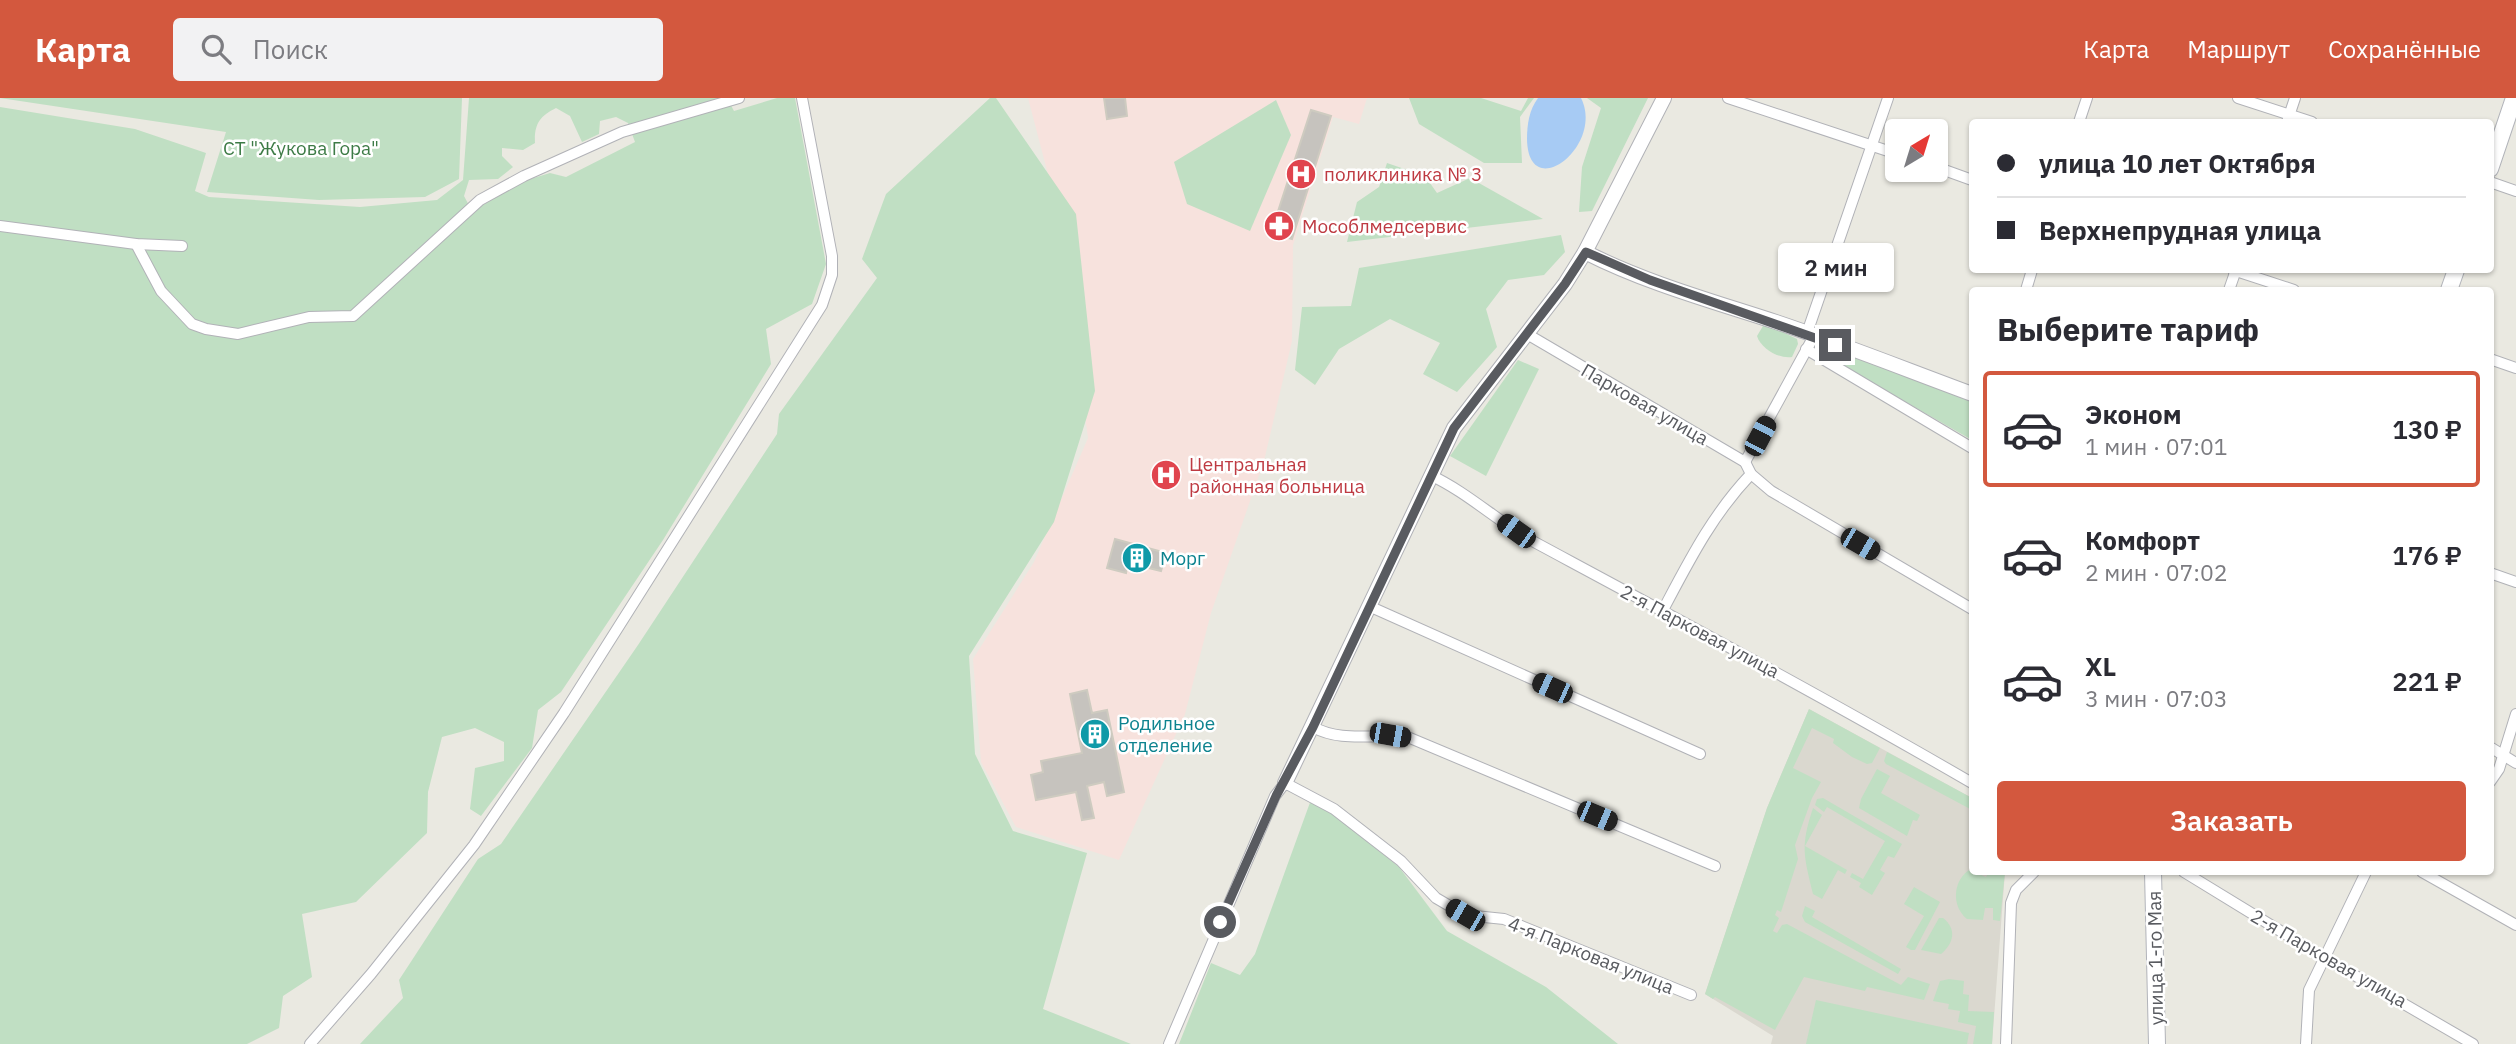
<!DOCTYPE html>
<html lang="ru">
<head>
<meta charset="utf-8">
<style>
  :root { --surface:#fff; --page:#f2f2f3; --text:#2b2b33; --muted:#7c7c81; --line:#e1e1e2; --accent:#d3583e }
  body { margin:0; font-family:"IBM Plex Sans",sans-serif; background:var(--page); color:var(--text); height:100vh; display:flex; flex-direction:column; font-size:26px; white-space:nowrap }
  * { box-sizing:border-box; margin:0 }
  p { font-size:23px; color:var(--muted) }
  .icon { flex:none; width:38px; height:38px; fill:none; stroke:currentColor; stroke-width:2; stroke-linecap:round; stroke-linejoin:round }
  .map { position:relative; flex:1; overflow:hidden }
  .drawer { position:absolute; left:1969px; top:189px; width:525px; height:588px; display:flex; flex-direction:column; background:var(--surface); border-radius:7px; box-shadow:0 2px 5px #0004 }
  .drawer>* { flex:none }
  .guide { position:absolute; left:1969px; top:21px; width:525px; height:154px; border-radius:7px; box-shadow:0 2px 5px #0004; display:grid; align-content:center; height:154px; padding:0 28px; background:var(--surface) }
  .needle { width:46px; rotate:38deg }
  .fabs { position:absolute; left:1885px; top:21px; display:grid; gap:14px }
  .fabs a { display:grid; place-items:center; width:63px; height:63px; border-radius:7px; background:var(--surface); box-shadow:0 2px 5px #0004; font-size:35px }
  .end { position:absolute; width:32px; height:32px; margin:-16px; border:9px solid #595b60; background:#fff; box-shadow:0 0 0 4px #fff }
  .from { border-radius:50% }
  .bubble { position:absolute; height:49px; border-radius:7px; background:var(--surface); box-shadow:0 2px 5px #0004; font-size:23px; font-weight:600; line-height:49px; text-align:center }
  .car { position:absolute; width:21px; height:42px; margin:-21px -10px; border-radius:9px; box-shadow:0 0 5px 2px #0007; background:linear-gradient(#222 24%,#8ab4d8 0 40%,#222 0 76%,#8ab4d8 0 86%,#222 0) }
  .guide b { display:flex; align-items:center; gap:24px; height:66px; font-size:26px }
  .guide b+b { border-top:2px solid var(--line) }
  .guide i { width:18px; height:18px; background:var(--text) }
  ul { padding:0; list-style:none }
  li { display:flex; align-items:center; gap:21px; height:116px; margin:0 14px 10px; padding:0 14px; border:4px solid transparent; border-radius:7px }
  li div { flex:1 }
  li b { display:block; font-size:26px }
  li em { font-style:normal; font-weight:600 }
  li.current { border-color:var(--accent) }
  li>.icon { width:63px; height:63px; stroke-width:1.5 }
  h2 { padding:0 28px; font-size:32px; line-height:84px }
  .cta { display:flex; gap:14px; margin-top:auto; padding:14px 28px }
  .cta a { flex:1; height:80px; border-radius:7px; background:var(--accent); color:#fff; font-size:28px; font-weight:600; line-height:80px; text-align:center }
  header { display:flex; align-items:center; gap:42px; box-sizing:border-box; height:98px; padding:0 35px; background:var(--accent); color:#fff }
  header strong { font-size:33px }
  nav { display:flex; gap:38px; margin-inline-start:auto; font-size:24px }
  .search { width:490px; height:63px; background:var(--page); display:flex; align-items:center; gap:18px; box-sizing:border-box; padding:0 24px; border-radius:7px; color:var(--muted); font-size:26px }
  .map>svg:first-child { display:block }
  .education { fill:#dad8cf }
  .medical { fill:#f7e2dd }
  .green { fill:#c0dfc3; fill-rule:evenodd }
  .water { fill:#a7cbf4 }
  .building { fill:#c6c3be; stroke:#cecbc0; stroke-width:2 }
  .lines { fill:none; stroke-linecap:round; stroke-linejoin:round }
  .minor-casing { stroke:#b1b2b7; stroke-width:12 }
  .tertiary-casing { stroke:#b1b2b7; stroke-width:16 }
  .secondary-casing { stroke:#b2b4ba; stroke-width:18 }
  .minor { stroke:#fff; stroke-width:10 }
  .tertiary { stroke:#fff; stroke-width:14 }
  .secondary { stroke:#fff; stroke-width:16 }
  .route { stroke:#595b60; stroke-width:9 }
  .labels { text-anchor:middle; stroke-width:5; stroke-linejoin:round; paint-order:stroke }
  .park-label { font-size:19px; fill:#3d7b46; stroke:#fff }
  .health-label { font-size:19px; fill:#be3a42; stroke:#fff; text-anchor:start }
  .street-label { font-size:19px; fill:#595b60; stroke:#fff }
  .culture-label { font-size:19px; fill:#0d838f; stroke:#fff; text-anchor:start }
</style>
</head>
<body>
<header>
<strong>Карта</strong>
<div class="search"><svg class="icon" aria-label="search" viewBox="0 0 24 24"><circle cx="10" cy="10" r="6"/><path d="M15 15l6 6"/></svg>Поиск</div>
<nav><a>Карта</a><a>Маршрут</a><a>Сохранённые</a></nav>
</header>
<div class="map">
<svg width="2516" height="946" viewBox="0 0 2516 946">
  <rect width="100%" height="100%" fill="#eae9e1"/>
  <!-- education -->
  <path class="education" d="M1809,611L1972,700V774H2005L1992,946H1771L1773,938L1705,896L1767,710Z"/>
  <!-- medical -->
  <path class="medical" d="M1028,0H1367L1359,26L1333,19L1293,147L1292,243L1264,363L1211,515L1185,616L1119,762L1016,729L981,664L973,561L1034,464L1088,340L1055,103Z"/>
  <!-- green -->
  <g class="green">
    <path d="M0,0H462L459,81L425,99L319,102L207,94L226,34Z"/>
    <path d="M469,0H727L734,13L777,0H795L826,166L812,206L766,231L771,266L663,442L561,594L538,612L532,650L481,718L470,711L475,670L504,663V644L475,630L442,639L428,694L427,735L356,804L302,816L312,879L283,898L279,930L247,946H0V9L135,31L206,55L195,93L209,99L360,109L437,102L463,82ZM556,10L570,18L582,44L599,36L600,23L616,19L628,25L635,44L566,79L550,75L527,82L472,113L464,98L469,82L498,81L513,69L502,58V50L523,52L535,45C534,26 540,18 556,10Z"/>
    <path d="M990,0H996L1076,116L1095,293L1054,424L969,558L975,656L1013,733L1087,755L1043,911L1131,946H360L403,900L399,882L478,761L501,746L638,547L777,336L779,316L877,180L862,161L886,96Z"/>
    <path d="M1409,0H1481L1521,13L1528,0H1534L1520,19L1522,65H1484L1419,26Z"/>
    <path d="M1587,0H1648L1592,113L1579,114L1582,69L1601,10Z"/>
    <path d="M1276,2L1291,37L1250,133L1187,106L1174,64Z"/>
    <path d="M1387,65L1425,78L1437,95L1470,80L1543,121L1347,144L1357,104L1379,89Z"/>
    <path d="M1561,137L1565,154L1544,177L1508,182L1486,211L1497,249L1457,294L1423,276L1440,245L1390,221L1339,251L1315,287L1295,272L1302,209L1351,208L1359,170Z"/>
    <path d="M1763,228H1770L1797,241L1798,246L1792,259C1779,261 1761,251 1757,238Z"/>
    <path d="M1818,246L1972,302V342L1815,252Z"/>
    <path d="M1518,262L1539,271L1486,378L1450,358Z"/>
    <path d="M1809,611L1880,650L1872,665L1867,666L1852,659L1833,645L1834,641L1812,630L1793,670L1821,684L1812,700L1795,747L1798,761L1781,814L1777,812L1775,817L1779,820L1773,833L1777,835L1782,827L1787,826L1901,887L1908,879L1930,886L1924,902L1867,889L1865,893L1804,879L1775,932L1715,899L1713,901L1705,896L1767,710Z"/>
    <path d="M1887,654L1972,700V712L1886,666L1884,663Z"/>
    <path d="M1877,671L1890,678L1881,695L1920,717L1917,723L1913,722L1907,738L1859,710L1861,701Z"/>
    <path d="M1312,699L1399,769L1447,833L1546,889L1618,946H1179L1211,865L1240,877L1255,856Z"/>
    <path d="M1823,700L1902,746L1894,760L1888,758L1880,772L1885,775L1872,797L1859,789L1861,785L1850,779L1852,775L1863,781L1885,743L1827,709L1824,714L1815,707L1817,701Z"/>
    <path d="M1813,710L1822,717L1805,748L1847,772L1845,776L1838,772L1822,801L1813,796C1804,758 1800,749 1813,710Z"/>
    <path d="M1969,772L1986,779L1989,774H2005L2000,823L1993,822V810H1985L1983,822L1967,821C1951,808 1953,783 1969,772Z"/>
    <path d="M1914,789L1940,804L1915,852H1911L1906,849L1924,818L1904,806Z"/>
    <path d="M1805,808L1815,813L1812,819L1901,871L1898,876L1805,824L1802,818Z"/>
    <path d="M1939,820H1943C1957,831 1954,845 1941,856L1921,852Z"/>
    <path d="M1949,881L1964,883L1963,896L1969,897L1968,913L1994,914L1992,946H1973L1976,928L1958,924L1960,913L1948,911L1949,906L1933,903L1940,883Z"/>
    <path d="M1816,902L1969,935L1967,946H1806Z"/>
  </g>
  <!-- water -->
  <path class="water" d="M1538,0H1581C1605,48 1528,107 1527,41C1527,27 1529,12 1538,0Z"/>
  <!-- building -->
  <g class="building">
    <path d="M1104,0H1125L1127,18L1107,21Z"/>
    <path d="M1311,12L1331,18L1292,141L1271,135Z"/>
    <path d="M1115,441L1166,455L1161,473L1128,465L1126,475L1107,470Z"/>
    <path d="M1087,592L1092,615L1107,612L1124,694L1107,698L1104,684L1087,688L1094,720L1082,722L1076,694L1036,702L1031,677L1043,674L1041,663L1082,655L1070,596Z"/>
  </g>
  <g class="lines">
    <!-- minor casing -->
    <g class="minor-casing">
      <g id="minor">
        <path d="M1728,0L1897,56"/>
        <path d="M2238,0L2312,24"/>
        <path d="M2079,24L2087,0"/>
        <path d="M2287,24L2295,0"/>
        <path d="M1936,69L1972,82"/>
        <path d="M2490,84L2516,93"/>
        <path d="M0,128L136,146L182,148"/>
        <path d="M136,146L161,193L192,226L206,231L238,236L309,219L353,218L480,102L524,78L622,34L739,0"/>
        <path d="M2233,172L2294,192"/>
        <path d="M2026,192L2032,172"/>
        <path d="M2229,192L2236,172"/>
        <path d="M1807,235L1888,0"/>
        <path d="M1527,236L1745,364L1751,376L1771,393L1972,511"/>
        <path d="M1806,251L1972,350"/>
        <path d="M2490,261L2516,270"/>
        <path d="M1745,364L1814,238"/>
        <path d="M1430,377C1469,395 1500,426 1538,446C1683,524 1829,602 1972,685"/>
        <path d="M2490,475L2516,484"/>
        <path d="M1371,509L1700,656"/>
        <path d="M1663,512C1689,463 1712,417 1751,376"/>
        <path d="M1313,629C1344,646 1377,634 1410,640L1715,768"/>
        <path d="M2490,649L2516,665"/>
        <path d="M2490,684L2499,671L2516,616"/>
        <path d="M2184,774L2323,859L2473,946"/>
        <path d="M2422,774L2516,827"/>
        <path d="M310,946L371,876L474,747L564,615L822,207L832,177V158L802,0"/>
        <path d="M1169,946L1275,698L1285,685L1334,711L1401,763L1436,800L1465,817L1504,821L1691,897"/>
        <path d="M2006,946L2011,805L2016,792L2034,774"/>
        <path d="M2306,946L2309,892L2366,774"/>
      </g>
    </g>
    <!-- tertiary casing -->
    <g class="tertiary-casing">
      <g id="tertiary">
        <path d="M1585,154C1646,185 1712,203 1776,224C1842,246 1907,272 1972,296"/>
        <path d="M1285,685L1454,330L1565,186L1585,154L1664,0"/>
      </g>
    </g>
    <!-- secondary casing -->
    <g class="secondary-casing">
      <g id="secondary">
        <path d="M2490,71L2514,0"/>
        <path d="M2449,192L2456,172"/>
        <path d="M2153,774L2157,946"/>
      </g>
    </g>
    <!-- minor -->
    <use href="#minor" class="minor"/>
    <!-- tertiary -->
    <use href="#tertiary" class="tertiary"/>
    <!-- secondary -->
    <use href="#secondary" class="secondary"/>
  </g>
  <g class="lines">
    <!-- route -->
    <path class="route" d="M1220,824L1276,698L1313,629L1454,330L1565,186L1586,154L1650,182L1835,247"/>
  </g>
  <!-- icons -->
  <defs>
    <g id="hospital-disc" transform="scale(1.575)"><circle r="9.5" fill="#e0444e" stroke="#fff"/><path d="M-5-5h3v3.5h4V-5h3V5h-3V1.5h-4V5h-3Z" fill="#fff"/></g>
    <g id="pharmacy-disc" transform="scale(1.575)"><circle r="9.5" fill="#e0444e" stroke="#fff"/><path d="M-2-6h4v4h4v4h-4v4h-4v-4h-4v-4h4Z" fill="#fff"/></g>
    <g id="building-disc" transform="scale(1.575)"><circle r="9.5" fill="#0f9aa8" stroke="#fff"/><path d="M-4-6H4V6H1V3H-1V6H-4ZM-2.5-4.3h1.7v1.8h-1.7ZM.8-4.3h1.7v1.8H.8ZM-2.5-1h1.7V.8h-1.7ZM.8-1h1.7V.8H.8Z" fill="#fff"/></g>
  </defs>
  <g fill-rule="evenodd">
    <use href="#hospital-disc" x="1301" y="76"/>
    <use href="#pharmacy-disc" x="1279" y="128"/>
    <use href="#hospital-disc" x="1166" y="377"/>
    <use href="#building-disc" x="1137" y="460"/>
    <use href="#building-disc" x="1095" y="636"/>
  </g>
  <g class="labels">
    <!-- park labels -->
    <g class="park-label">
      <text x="301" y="57">СТ "Жукова Гора"</text>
    </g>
    <!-- health labels -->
    <g class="health-label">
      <text x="1324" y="83">поликлиника № 3</text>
      <text x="1302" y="135">Мособлмедсервис</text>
      <text x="1189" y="373">Центральная<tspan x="1189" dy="22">районная больница</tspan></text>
    </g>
    <!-- street labels -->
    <g class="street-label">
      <text transform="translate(1645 306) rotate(30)" y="7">Парковая улица</text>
      <text transform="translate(1700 533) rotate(28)" y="7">2-я Парковая улица</text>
      <text transform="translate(1591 857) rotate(22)" y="7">4-я Парковая улица</text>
      <text transform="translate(2155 860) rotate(-91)" y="7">улица 1-го Мая</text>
      <text transform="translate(2329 860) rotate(30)" y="7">2-я Парковая улица</text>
    </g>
    <!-- culture labels -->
    <g class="culture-label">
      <text x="1160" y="467">Морг</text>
      <text x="1118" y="632">Родильное<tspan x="1118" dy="22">отделение</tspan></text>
    </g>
  </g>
</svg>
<div class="fabs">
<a><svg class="needle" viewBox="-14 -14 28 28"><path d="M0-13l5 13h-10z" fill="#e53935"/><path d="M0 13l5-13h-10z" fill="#7c7c81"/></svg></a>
</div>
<i class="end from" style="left:1220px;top:824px"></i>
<i class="end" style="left:1835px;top:247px"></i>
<div class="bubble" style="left:1778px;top:145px;width:116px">2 мин</div>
<i class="car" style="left:1760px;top:338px;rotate:28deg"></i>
<i class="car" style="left:1516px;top:433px;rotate:306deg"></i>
<i class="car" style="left:1860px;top:446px;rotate:120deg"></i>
<i class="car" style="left:1552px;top:590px;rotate:294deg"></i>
<i class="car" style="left:1390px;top:637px;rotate:100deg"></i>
<i class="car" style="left:1597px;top:718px;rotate:113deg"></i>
<i class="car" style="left:1465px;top:817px;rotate:300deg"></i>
<div class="guide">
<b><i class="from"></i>улица 10 лет Октября</b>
<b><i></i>Верхнепрудная улица</b>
</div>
<section class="drawer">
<h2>Выберите тариф</h2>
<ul>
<li class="current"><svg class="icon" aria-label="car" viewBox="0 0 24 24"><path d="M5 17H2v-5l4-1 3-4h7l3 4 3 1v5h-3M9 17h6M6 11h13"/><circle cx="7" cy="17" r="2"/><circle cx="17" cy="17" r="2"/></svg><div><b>Эконом</b><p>1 мин · 07:01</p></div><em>130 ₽</em></li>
<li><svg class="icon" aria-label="car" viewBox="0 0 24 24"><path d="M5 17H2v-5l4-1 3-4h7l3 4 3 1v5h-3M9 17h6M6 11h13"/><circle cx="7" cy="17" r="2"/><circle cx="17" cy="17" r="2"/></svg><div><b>Комфорт</b><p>2 мин · 07:02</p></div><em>176 ₽</em></li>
<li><svg class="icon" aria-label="car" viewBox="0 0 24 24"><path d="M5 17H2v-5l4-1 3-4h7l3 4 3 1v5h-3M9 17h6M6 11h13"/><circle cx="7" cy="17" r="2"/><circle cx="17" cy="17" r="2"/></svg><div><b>XL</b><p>3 мин · 07:03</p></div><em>221 ₽</em></li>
</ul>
<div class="cta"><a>Заказать</a></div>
</section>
</div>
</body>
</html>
